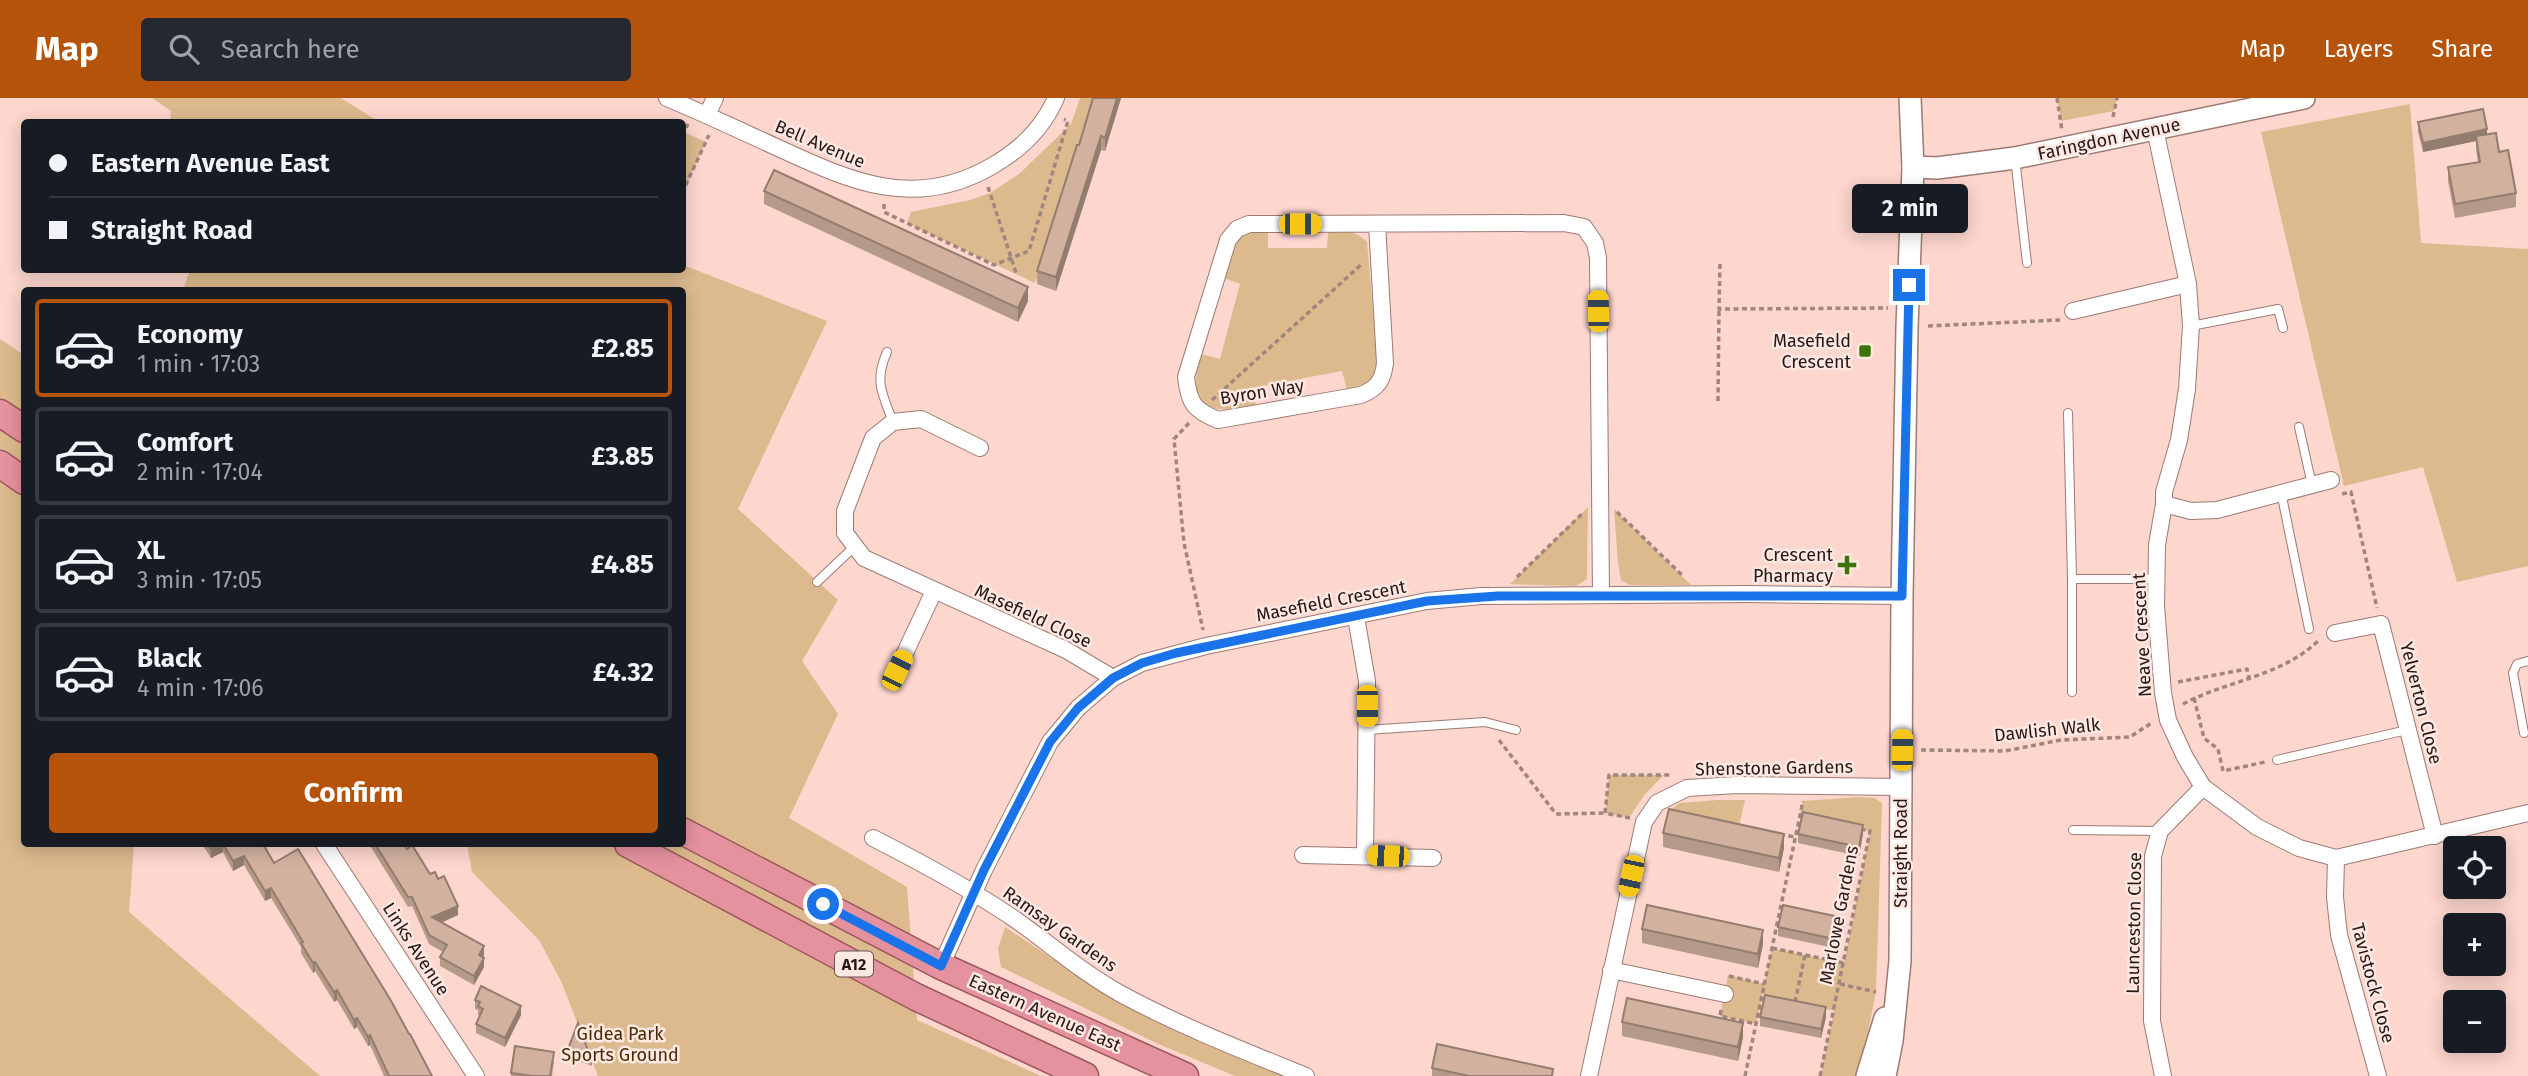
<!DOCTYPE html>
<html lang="en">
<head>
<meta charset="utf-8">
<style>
  :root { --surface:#171b24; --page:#242831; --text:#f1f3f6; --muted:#9ea1a6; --line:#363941; --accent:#b45309 }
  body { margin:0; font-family:"Fira Sans",sans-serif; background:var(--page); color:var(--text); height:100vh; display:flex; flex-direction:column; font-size:26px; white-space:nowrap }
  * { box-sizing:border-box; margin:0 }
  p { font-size:23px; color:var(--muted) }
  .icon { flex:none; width:38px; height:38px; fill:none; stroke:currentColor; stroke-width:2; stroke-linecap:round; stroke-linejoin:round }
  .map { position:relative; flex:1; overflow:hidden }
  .drawer { position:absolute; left:21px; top:189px; width:665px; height:560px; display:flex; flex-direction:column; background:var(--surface); border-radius:7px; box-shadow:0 4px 18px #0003 }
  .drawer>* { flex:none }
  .top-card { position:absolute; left:21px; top:21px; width:665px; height:154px; border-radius:7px; box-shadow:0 4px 18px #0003; display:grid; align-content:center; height:154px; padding:0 28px; background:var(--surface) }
  .buttons { position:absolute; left:2443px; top:738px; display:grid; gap:14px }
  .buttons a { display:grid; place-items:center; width:63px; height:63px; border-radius:7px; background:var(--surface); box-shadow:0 4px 18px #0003; font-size:35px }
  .end { position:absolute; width:32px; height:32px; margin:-16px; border:9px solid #1a73e8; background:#fff; box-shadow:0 0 0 4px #fff }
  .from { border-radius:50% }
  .bubble { position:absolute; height:49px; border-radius:7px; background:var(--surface); box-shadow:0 4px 18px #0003; font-size:23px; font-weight:700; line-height:49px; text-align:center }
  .car { position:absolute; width:21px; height:42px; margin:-21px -10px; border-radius:9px; box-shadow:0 0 5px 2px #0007; background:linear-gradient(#f5c518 24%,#345 0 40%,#f5c518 0 76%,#345 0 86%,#f5c518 0) }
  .top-card b { display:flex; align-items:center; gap:24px; height:66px; font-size:26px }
  .top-card b+b { border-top:2px solid var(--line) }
  .top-card i { width:18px; height:18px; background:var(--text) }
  ul { padding:12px 0 0; list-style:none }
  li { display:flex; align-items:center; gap:21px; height:98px; margin:0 14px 10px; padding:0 14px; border:4px solid var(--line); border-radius:7px }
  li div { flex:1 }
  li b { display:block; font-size:26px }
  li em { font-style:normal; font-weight:700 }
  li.on { border-color:var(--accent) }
  li>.icon { width:63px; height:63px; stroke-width:1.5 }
  .cta { display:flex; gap:14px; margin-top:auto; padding:14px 28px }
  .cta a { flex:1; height:80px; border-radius:7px; background:var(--accent); color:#fff; font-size:28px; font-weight:700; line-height:80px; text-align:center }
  header { display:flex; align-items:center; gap:42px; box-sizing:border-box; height:98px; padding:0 35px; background:var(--accent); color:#fff }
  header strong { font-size:33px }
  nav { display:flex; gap:38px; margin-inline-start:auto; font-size:24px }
  .search { width:490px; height:63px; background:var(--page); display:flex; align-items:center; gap:18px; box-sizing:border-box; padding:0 24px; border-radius:7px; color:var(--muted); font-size:26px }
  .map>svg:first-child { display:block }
  .green { fill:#dcba8e }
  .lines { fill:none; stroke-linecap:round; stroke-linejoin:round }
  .service-casing { stroke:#9d7a73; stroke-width:10 }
  .minor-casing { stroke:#9d7a73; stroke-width:18 }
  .tertiary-casing { stroke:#9d7a73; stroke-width:24 }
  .trunk-casing { stroke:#9d565e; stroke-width:29 }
  .path { stroke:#a1857f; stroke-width:3.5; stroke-dasharray:5 3.5; stroke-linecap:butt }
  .service { stroke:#fff; stroke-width:8 }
  .minor { stroke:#fff; stroke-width:16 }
  .tertiary { stroke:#fff; stroke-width:21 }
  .trunk { stroke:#e4929e; stroke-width:26 }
  .wall { fill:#b59989 }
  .shaded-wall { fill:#937d6f }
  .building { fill:#d2b29f; stroke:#937d6f; stroke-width:2 }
  .route { stroke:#1a73e8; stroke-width:9 }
  .poi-dot { fill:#3b7407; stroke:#ffe7e2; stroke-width:2.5 }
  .labels { text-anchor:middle; stroke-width:5; stroke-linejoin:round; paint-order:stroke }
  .shield { fill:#ffe7e2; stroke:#665652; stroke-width:2 }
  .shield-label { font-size:16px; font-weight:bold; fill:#251815 }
  .street-label { font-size:18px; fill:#251815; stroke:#ffe7e2 }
  .poi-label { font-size:18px; fill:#251815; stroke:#ffe7e2; text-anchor:end }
  .park-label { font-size:18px; fill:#462c01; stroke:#ffe7e2 }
</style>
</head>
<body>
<header>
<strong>Map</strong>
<div class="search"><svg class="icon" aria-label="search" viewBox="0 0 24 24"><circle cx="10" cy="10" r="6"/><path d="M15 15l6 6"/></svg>Search here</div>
<nav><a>Map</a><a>Layers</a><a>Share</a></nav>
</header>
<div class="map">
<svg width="2528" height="978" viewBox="0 0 2528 978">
  <rect width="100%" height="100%" fill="#fdd6cd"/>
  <!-- green -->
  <g class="green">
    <path d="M152,0H341L379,24H170L171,13Z"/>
    <path d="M1080,0H1093L1035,185L907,125L911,114L970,102L990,95L1019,76L1071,26Z"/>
    <path d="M2057,0H2117L2114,13L2061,23Z"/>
    <path d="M2410,6L2421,145L2528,151V468L2457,484L2423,369L2344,388L2261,34Z"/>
    <path d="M684,34L706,44L683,95L682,37Z"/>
    <path d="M1268,132V150H1327L1328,133C1345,132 1355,132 1367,144L1377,258L1375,275L1367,287L1347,292L1342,273L1252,290L1256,308C1206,317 1186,311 1201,256L1220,261L1240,186L1224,180C1233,147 1229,134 1268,132Z"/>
    <path d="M683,167L827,223L738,411L838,502L802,563L838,616L789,720L907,789L917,922L1041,978H598L561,883L539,842L472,774L467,746H682V192H183L190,172H682Z"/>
    <path d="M0,241L24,257V746H134L129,814L320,978H0Z"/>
    <path d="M1588,409L1587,481L1576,488L1510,486Z"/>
    <path d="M1614,411L1691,487H1630L1621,482L1618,465Z"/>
    <path d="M1609,677H1664L1645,696L1629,720L1605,715Z"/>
    <path d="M1858,699L1875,700L1882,705L1876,894L1867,939L1856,978H1820L1834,913L1763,896L1756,926L1720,918L1728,877L1764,886L1772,850L1844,865L1870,734L1799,720L1803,703Z"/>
    <path d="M1717,702H1745L1739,728L1669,713L1680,705Z"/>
    <path d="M1005,829L1099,892L1234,956L1289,978H1235L1156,945L1001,869L998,851Z"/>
  </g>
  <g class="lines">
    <!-- service casing -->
    <g class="service-casing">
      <g id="service">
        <path d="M2015,60L2027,165"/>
        <path d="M2191,228L2278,211L2283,230"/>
        <path d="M887,254C874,283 882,295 893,324"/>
        <path d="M2068,315L2072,481H2157"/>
        <path d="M2299,329L2312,387"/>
        <path d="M2281,394L2309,531"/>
        <path d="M817,484L854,449"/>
        <path d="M2072,594V481"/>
        <path d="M1367,632L1485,624L1516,632"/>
        <path d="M2524,635L2513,575L2517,566L2528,563"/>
        <path d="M2277,662L2407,632"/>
        <path d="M2073,732L2160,733"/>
      </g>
    </g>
    <!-- minor casing -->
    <g class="minor-casing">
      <g id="minor">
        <path d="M667,0C703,15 739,32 774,48C848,82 913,114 992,68C1020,52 1043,30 1056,0"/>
        <path d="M707,17L715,0"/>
        <path d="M2155,31L2188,186L2191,228L2187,291L2179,342L2164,394V406L2157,447L2156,508L2163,595L2168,622L2185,659L2203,689L2257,729L2299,750L2336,760L2528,715"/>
        <path d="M1377,126L1385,265C1383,282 1378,290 1361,297L1218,322C1194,312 1189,306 1186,279L1228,142L1237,131L1249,126L1564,125L1584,129L1595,145L1598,160L1601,497"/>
        <path d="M2073,213L2188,186"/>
        <path d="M980,350L921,321L893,324L873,340L845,413V435L864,460L1066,552L1113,580"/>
        <path d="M2164,406L2191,413L2217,412L2331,382"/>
        <path d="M1356,519L1367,583L1365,758"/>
        <path d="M2335,535L2381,526L2435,738"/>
        <path d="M897,572L934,493"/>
        <path d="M873,740C922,765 971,791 1016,822C1051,847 1083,875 1121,896C1180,928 1244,953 1306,978"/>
        <path d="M324,746L476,978"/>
        <path d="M1303,757L1433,760"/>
        <path d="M2336,760L2335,799L2339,837L2378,978"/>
        <path d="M941,868L984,772L1050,644L1078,610L1113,580L1142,565L1206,548L1427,503L1481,498L1749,496L1902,498"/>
        <path d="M1611,872L1725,896"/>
        <path d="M1589,978L1644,724L1657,705L1687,690L1737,687L1901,689"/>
        <path d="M2163,978L2152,923L2153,758L2160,733L2203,689"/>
      </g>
    </g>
    <!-- tertiary casing -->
    <g class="tertiary-casing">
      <g id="tertiary">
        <path d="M1913,69L1937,70L2015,60L2304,0"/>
        <path d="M1867,978L1885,920"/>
        <path d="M1885,978L1892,943L1900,863L1902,498L1907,229L1913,69L1910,0"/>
      </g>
    </g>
    <!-- trunk casing -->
    <g class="trunk-casing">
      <g id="trunk">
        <path d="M0,315L24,331"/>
        <path d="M0,366L24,383"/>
        <path d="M682,733L941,868L1185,978"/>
        <path d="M628,746L916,899L1085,978"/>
      </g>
    </g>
    <!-- path -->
    <g class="path">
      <path d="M2057,0L2062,33"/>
      <path d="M2113,19L2117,0"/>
      <path d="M682,37L688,26"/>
      <path d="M988,89L1017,178"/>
      <path d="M682,95L709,37"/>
      <path d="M884,106V114L994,167L1029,153L1068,23L1064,21"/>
      <path d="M1720,166L1719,211L1888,210"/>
      <path d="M1928,228L2060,222"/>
      <path d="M1212,302L1362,166"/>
      <path d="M1718,303L1719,211"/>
      <path d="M1189,325L1174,341L1184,445L1203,532"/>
      <path d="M2342,396L2351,394L2377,510"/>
      <path d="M1617,414L1684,479"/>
      <path d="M1517,479L1584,414"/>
      <path d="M2178,584L2247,571L2249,580"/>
      <path d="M2194,600L2204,640L2218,651L2223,673L2265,664"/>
      <path d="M2183,606C2226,583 2282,578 2318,543"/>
      <path d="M1499,642L1556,716L1605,715"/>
      <path d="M1921,652L2005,653L2061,642L2130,639L2153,624"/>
      <path d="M1630,720L1605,715L1609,677H1671"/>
      <path d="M1780,736L1795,739"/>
      <path d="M1772,850L1844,865"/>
      <path d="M1729,878L1764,886"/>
      <path d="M1840,886L1876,894"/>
      <path d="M1795,904L1805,857"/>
      <path d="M1721,912L1720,918L1756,926"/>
      <path d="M1745,978L1803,703"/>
      <path d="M1820,978L1870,733L1860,731"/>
    </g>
    <!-- service -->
    <use href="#service" class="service"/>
    <!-- minor -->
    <use href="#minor" class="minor"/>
    <!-- tertiary -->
    <use href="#tertiary" class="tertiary"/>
    <!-- trunk -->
    <use href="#trunk" class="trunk"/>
  </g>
  <!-- wall -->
  <g class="wall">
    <path d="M1093,0H1121L1105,53L1101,52L1056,193L1037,186V173L1079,47Z"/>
    <path d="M2418,24L2487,36L2499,54L2516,95V109L2455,120L2448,83V69L2478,64L2476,52V43L2423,54L2418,34Z"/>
    <path d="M764,93L1028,203L1018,224L764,106Z"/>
    <path d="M1663,735L1784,750L1779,774L1663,749Z"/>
    <path d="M1798,736H1863L1859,758L1798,745Z"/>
    <path d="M202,746H263L274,765L409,936L432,978H384L370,947L368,948L357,929L354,931L337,902L334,904L315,873L313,875L301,855V849L271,800L265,803L244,767L233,773L223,754L211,760Z"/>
    <path d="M369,746H403L458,817L442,824L484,857L483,859L484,869L474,887L440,868V859L443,854L429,846L412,808L408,809Z"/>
    <path d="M1778,829H1844L1839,851L1778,838Z"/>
    <path d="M1642,831L1763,846L1758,870L1642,845Z"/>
    <path d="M475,902L521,917L505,949L476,935V926L480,918L478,917V912L475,911Z"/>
    <path d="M1760,919H1826L1821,940L1760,928Z"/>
    <path d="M1622,924L1743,939L1738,963L1622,938Z"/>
    <path d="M567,954L592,964V968L567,959Z"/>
    <path d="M554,963L552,978H511V975Z"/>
    <path d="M1432,970L1553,978H1432Z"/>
  </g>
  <!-- shaded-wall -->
  <g class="shaded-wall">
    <path d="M1117,0H1121L1105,53V40Z"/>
    <path d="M2487,31V41L2476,38V43L2423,54V45Z"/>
    <path d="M1101,38V52L1056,193V179Z"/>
    <path d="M1028,189V203L1018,224V210Z"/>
    <path d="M1863,727V736L1859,758V749Z"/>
    <path d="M1784,736V750L1779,774V760Z"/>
    <path d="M220,746H223V754L211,760V751Z"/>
    <path d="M244,758V767L233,773V763Z"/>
    <path d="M271,790V800L265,803V793Z"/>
    <path d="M458,808V817L432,829V819Z"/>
    <path d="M1844,820V829L1839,851V842Z"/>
    <path d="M1763,832V846L1758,870V856Z"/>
    <path d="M484,848V857L479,867V857Z"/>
    <path d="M484,860V869L474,887V878Z"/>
    <path d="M315,864V873L313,875V865Z"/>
    <path d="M337,892V902L334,904V894Z"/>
    <path d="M521,908V917L505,949V940Z"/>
    <path d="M1826,909V919L1821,940V931Z"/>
    <path d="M357,920V929L354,931V922Z"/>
    <path d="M1743,925V939L1738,963V949Z"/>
    <path d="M370,937V947L368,948V939Z"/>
  </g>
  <!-- building -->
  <g class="building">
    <path d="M1093,0H1117L1105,40L1101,38L1056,179L1037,173L1077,47H1079Z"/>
    <path d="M2483,11L2487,31L2423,45L2418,24Z"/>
    <path d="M2496,35L2499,54L2508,52L2516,95L2455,106L2448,69L2480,64L2476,38Z"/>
    <path d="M774,72L1028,189L1018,210L764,93Z"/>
    <path d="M1669,711L1784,736L1779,760L1663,735Z"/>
    <path d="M1803,714L1863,727L1859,749L1798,736Z"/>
    <path d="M208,746H220L211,751Z"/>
    <path d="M223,746H263L274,765L298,751L390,901L409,936H410L432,978H389L370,937L368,939L357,920L354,922L337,892L334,894L315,864L313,865L301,845L303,844L271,790L265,793L244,758L233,763Z"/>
    <path d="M375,746H403L407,751L412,747L430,776L435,774L438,781L444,778L458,808L432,819L484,848L479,857L484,860L474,878L440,859L447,847L429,837L412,799H408Z"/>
    <path d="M1647,807L1763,832L1758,856L1642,831Z"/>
    <path d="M1783,807L1844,820L1839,842L1778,829Z"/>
    <path d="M481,888L521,908L505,940L476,926L483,911L478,908L480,904L475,902Z"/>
    <path d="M1765,897L1826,909L1821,931L1760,919Z"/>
    <path d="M1627,900L1743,925L1738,949L1622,924Z"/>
    <path d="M578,925L592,964L567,954Z"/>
    <path d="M1437,946L1553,971L1552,978H1469L1432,970Z"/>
    <path d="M515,948L554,954L550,978H532L511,975Z"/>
  </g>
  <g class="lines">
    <!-- route -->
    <path class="route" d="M823,806L941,868L984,772L1050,644L1078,610L1113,580L1142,565L1176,555L1427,503L1498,498H1902L1909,187"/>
  </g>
  <!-- markers -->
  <g class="poi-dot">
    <rect x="1858" y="246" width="14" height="14" rx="3.5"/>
    <path d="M1843.5 456.5h7v7h7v7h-7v7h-7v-7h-7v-7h7z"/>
  </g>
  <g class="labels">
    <!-- shield labels -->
    <rect class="shield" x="835" y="853.5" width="38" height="25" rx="5"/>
    <g class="shield-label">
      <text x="854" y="872">A12</text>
    </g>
    <!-- street labels -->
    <g class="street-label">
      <text transform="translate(2109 41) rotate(-12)" y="6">Faringdon Avenue</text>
      <text transform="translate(820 46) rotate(23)" y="6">Bell Avenue</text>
      <text transform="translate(1262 294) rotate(-9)" y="6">Byron Way</text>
      <text transform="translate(1331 503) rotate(-11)" y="6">Masefield Crescent</text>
      <text transform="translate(1033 518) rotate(25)" y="6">Masefield Close</text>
      <text transform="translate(2142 537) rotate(-93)" y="6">Neave Crescent</text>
      <text transform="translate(2421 605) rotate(76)" y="6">Yelverton Close</text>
      <text transform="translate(2047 632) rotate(-6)" y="6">Dawlish Walk</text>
      <text transform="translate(1774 670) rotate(-1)" y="6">Shenstone Gardens</text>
      <text transform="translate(1901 755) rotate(-90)" y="6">Straight Road</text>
      <text transform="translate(1839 817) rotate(-79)" y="6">Marlowe Gardens</text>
      <text transform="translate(2134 825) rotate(-89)" y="6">Launceston Close</text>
      <text transform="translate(1060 831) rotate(35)" y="6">Ramsay Gardens</text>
      <text transform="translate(416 851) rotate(57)" y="6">Links Avenue</text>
      <text transform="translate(2373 885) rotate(75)" y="6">Tavistock Close</text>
      <text transform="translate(1045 915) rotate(24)" y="6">Eastern Avenue East</text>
    </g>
    <!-- poi labels -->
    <g class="poi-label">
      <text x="1851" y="249">Masefield<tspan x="1851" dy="21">Crescent</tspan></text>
      <text x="1833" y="463">Crescent<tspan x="1833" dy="21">Pharmacy</tspan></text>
    </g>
    <!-- park labels -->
    <g class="park-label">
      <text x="620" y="942">Gidea Park<tspan x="620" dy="21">Sports Ground</tspan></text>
    </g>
  </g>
</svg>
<div class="buttons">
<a><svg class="icon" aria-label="locate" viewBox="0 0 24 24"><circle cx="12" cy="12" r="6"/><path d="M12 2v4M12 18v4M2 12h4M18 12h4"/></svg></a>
<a>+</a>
<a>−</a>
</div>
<i class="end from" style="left:823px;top:806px"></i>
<i class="end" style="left:1909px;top:187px"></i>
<div class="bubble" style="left:1852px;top:86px;width:116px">2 min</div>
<i class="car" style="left:1300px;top:126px;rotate:90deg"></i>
<i class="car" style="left:1598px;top:213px;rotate:359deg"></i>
<i class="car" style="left:897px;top:572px;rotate:26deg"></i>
<i class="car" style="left:1367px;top:608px;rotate:180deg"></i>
<i class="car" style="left:1902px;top:652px;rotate:1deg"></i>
<i class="car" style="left:1388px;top:758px;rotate:272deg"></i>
<i class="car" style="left:1631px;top:778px;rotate:192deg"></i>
<div class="top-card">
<b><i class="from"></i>Eastern Avenue East</b>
<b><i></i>Straight Road</b>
</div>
<section class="drawer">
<ul>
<li class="on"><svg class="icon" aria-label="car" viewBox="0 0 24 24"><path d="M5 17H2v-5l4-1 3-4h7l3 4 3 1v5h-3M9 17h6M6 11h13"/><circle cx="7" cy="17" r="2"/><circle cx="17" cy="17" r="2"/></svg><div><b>Economy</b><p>1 min · 17:03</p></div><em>£2.85</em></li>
<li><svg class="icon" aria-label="car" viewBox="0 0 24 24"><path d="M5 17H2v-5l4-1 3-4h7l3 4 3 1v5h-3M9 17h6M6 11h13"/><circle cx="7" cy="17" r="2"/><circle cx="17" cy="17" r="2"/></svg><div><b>Comfort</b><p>2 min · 17:04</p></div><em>£3.85</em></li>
<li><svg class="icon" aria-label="car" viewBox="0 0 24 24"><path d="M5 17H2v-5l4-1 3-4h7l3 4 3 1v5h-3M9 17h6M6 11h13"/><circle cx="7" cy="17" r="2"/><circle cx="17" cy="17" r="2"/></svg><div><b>XL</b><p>3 min · 17:05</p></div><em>£4.85</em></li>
<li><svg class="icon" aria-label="car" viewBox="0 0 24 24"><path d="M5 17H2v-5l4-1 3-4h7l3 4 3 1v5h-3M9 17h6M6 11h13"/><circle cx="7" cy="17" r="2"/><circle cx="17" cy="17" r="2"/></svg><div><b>Black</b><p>4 min · 17:06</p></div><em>£4.32</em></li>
</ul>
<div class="cta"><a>Confirm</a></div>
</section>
</div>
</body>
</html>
